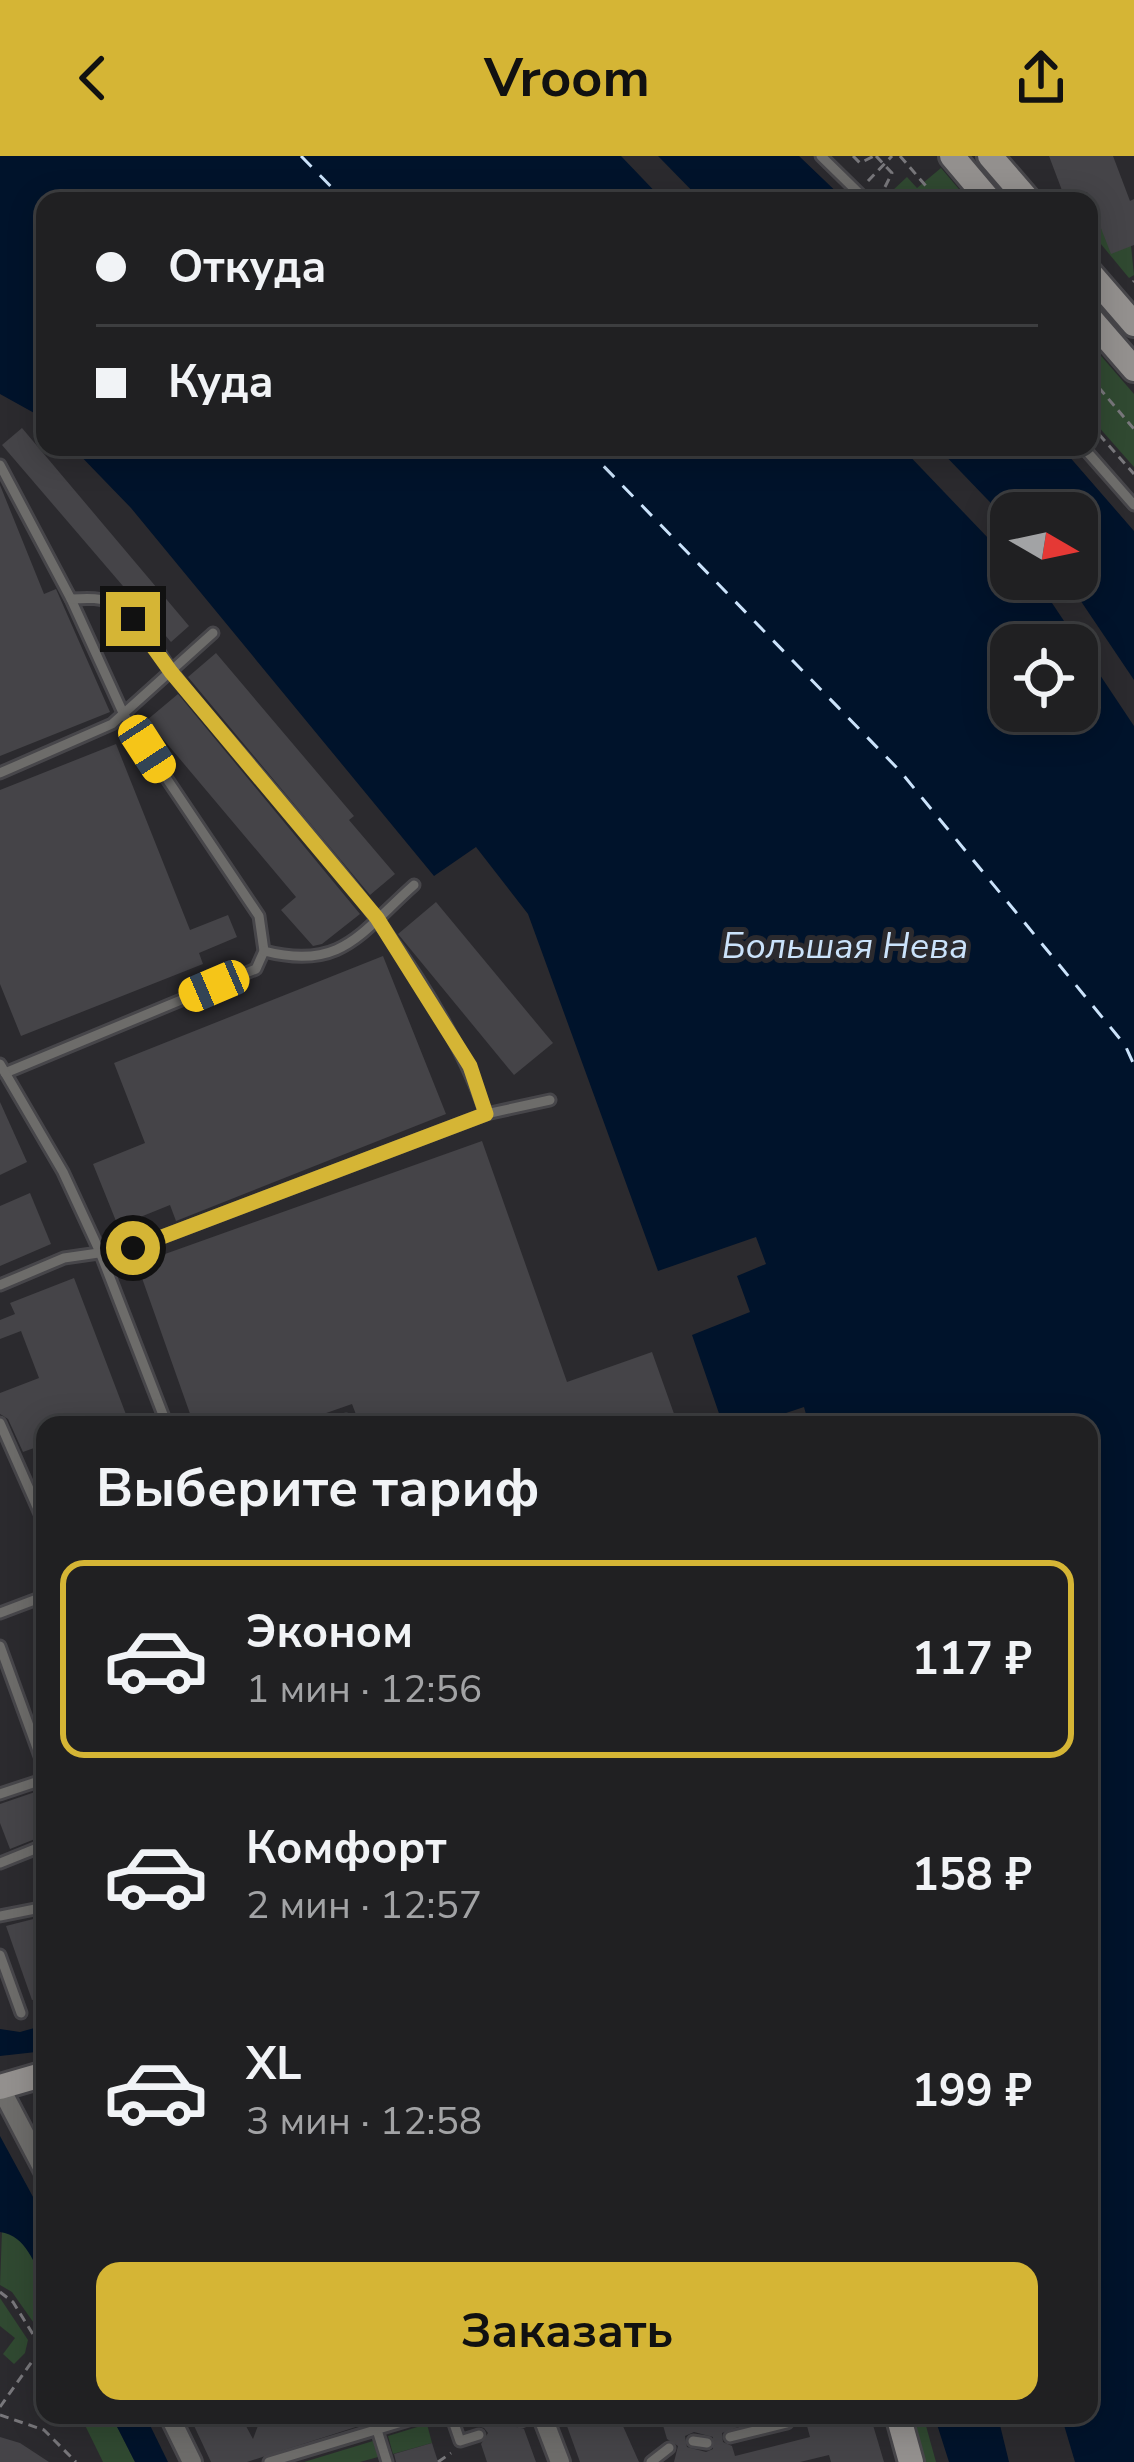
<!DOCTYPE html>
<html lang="ru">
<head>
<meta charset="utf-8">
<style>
  :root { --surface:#202022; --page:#2d2d2f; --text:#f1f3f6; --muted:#a2a3a5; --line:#3d3e40; --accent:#d5b535 }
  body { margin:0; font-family:"Nunito Sans",sans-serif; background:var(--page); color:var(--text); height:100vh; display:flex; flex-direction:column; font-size:45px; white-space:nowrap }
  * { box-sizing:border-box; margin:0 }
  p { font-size:39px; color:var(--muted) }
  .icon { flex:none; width:66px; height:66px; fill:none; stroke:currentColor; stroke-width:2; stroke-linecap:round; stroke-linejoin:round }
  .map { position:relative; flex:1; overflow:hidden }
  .side { position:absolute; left:36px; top:1260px; width:1062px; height:1008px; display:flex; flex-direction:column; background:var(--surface); border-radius:24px; box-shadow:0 6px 30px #0003,0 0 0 3px var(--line) }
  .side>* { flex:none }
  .top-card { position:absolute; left:36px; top:36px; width:1062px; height:264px; border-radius:24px; box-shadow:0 6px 30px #0003,0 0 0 3px var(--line); display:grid; align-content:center; height:264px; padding:0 60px; background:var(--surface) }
  .needle { width:78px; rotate:99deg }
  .fabs { position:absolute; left:990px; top:336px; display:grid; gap:24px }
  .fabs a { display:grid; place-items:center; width:108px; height:108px; border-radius:24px; background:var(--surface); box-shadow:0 6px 30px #0003,0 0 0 3px var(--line); font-size:60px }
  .end { position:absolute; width:54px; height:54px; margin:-27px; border:15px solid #d5b535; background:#111; box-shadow:0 0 0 6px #111 }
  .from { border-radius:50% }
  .car { position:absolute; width:36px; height:72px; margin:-36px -18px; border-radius:15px; box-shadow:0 0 9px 3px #0007; background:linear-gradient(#f5c518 24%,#345 0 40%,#f5c518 0 76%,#345 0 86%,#f5c518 0) }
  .top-card b { display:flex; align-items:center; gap:42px; height:114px; font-size:45px }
  .top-card b+b { border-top:3px solid var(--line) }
  .top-card i { width:30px; height:30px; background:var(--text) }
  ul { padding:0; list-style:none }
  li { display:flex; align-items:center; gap:36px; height:198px; margin:0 24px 18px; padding:0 36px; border:6px solid transparent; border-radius:24px }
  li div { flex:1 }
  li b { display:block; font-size:45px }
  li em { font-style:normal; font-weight:700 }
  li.on { border-color:var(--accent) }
  li>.icon { width:108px; height:108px; stroke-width:1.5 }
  h2 { padding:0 60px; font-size:54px; line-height:144px }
  .button { display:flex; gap:24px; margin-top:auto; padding:24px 60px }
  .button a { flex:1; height:138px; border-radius:24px; background:var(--accent); color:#111; font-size:48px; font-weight:700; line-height:138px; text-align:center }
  header { display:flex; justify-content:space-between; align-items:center; height:156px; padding:0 60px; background:var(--accent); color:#111; font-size:54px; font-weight:700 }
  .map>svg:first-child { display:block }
  .green { fill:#304931 }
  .water { fill:#00132b; fill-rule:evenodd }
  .pier { fill:#2b2a2e }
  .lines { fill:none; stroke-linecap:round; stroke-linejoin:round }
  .ferry { stroke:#cbe3fb; stroke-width:3; stroke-dasharray:15 12; stroke-linecap:butt }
  .building { fill:#454448; fill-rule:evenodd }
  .lane-casing { stroke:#47464a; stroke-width:15 }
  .street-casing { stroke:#47464a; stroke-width:24 }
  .secondary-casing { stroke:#47464a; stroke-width:30 }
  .path { stroke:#78777b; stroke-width:3; stroke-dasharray:9 6; stroke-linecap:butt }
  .lane { stroke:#6d6c6a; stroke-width:9 }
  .street { stroke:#6d6c6a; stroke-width:18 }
  .secondary { stroke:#93908e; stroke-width:24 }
  .route { stroke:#d5b535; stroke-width:15 }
  .labels { text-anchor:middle; stroke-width:10; stroke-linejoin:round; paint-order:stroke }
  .water-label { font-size:36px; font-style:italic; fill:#cbe3fb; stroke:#2b2a2e }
</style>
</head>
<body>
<header><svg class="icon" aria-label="back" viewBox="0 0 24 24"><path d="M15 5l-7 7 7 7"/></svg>Vroom<svg class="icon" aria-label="share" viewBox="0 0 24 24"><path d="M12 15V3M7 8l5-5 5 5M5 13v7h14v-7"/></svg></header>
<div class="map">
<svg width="1134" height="2306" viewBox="0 0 1134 2306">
  <rect width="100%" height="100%" fill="#2b2a2e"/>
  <!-- green -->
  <g class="green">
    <path d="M941,12L969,45H900L892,35L907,21L917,32Z"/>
    <path d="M1101,72L1131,90L1134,119L1129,122L1091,76Z"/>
    <path d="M1089,186L1134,238V311L1089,260Z"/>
    <path d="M2,2075C41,2085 45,2136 45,2169L36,2170L12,2136L0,2129Z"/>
    <path d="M0,2142L28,2184L25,2197L14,2208L3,2198L15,2182L0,2170Z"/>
    <path d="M80,2259H111L135,2306H103Z"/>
    <path d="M910,2259H923L936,2306H924Z"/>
    <path d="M427,2268L432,2287L393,2298L388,2280Z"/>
    <path d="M373,2285L378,2301L360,2306H304Z"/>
  </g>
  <!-- water -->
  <g class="water">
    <path d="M0,0H799L846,45H45V263L0,238Z"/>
    <path d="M72,291H1061L1134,375V2306H949L934,2259H1089V1269H809L804,1251L750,1269H723L692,1179L750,1156L737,1120L766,1108L756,1081L658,1115L528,758L476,691L434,720L131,352ZM1011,357H1077V423H1011ZM1011,489H1077V555H1011Z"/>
    <path d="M45,1869V1895L0,1900V1873L20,1876Z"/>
    <path d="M0,1980L45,2063V2129C34,2108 27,2080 0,2076Z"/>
    <path d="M111,2259H145L168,2306H135Z"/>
  </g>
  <!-- pier -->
  <g class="pier">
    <path d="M621,0H658L702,45H664Z"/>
    <path d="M901,291H937L1011,368V406Z"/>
    <path d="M1062,423H1066L1134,524V570L1044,435Z"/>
    <path d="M1034,2259H1061L1075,2306H1009L1000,2269Z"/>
  </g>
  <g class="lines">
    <!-- ferry -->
    <g class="ferry">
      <path d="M301,0L345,45"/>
      <path d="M585,291L900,615L1125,889L1134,909"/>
    </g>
  </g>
  <!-- building -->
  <g class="building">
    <path d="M1049,0H1113L1130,45L1134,43V89L1111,98L1087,36L1066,45Z"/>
    <path d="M22,272L189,470L171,486L2,289Z"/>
    <path d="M0,329L44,438L56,433L110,556L0,600Z"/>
    <path d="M216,497L354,660L349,664L395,718L370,739L188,521Z"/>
    <path d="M178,538L360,758L322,788L313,790L281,754L296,741L147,564Z"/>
    <path d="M116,588L190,774L228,759L237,781L199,797L203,808L21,880L0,828V634Z"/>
    <path d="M436,746L553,887L514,919L398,778Z"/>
    <path d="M383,800L446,958L176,1065L170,1049L118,1070L93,1008L145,987L114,907Z"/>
    <path d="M0,946L27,1006L0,1019Z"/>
    <path d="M482,985L567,1226L652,1196L678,1269H360L352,1248L292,1269H194L137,1108Z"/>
    <path d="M30,1037L51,1088L0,1110V1050Z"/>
    <path d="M74,1122L130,1269H45V1288L23,1296L8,1263L0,1258V1237L39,1222L21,1175L0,1183V1164L15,1158L10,1147Z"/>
    <path d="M35,1636L45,1661V1679L10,1693L0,1667V1648Z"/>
    <path d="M45,1760V1841L32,1844L6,1770Z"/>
    <path d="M189,2259H240L253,2283L262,2259L390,2260L247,2306H211Z"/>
    <path d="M472,2259H514L513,2270L524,2273L536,2306H487L481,2288L488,2277L484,2272L476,2270Z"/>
    <path d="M563,2259H618L639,2306H580Z"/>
    <path d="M660,2259H759L760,2263L722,2277L723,2286L732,2290L735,2300L810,2281L804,2259H870L884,2306H831L829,2299L800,2306H674L678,2290L667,2283ZM694,2276L713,2281V2293L706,2296L687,2291L685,2280Z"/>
    <path d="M0,2281L20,2287L49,2306H0Z"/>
    <path d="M432,2287L438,2306H396L394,2298Z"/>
  </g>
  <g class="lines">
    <!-- lane casing -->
    <g class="lane-casing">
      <g id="lane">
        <path d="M821,0L867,45"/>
        <path d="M1083,291L1134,349"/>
        <path d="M0,309L71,443L124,559L259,760L264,795L256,813L5,917"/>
        <path d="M71,443C87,442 102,441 116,449C145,466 164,508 186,534C289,657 434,805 486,958"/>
        <path d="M0,617L112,568L213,477"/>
        <path d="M264,795C342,815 360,777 414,729"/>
        <path d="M0,908L63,1016L100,1096L167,1269"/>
        <path d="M0,1129L64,1102L133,1092L486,958L550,944"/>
        <path d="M0,1267L45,1369"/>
        <path d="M332,1269L346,1264"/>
        <path d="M0,1457L45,1440"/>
        <path d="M0,1490L45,1614"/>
        <path d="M0,1638L45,1623"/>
        <path d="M0,1707L45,1689"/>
        <path d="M0,1760L45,1751"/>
        <path d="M0,1799L21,1857"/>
        <path d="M451,2259L460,2285L479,2279"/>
        <path d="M521,2265L535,2259"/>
        <path d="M377,2274L387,2306"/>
        <path d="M730,2281L787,2267"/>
        <path d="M693,2285L707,2287"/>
        <path d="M269,2306L425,2259"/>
        <path d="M651,2306L669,2292"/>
      </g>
    </g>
    <!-- street casing -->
    <g class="street-casing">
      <g id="street">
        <path d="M0,1931L45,2017"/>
        <path d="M169,2259L192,2306"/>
        <path d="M542,2259L560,2306"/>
      </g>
    </g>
    <!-- secondary casing -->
    <g class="secondary-casing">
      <g id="secondary">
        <path d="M952,0L990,45"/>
        <path d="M990,0L1029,45"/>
        <path d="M1089,116L1134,168"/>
        <path d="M1089,161L1134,213"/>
        <path d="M0,1931L45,1918"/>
        <path d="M898,2259L911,2306"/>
      </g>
    </g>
    <!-- path -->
    <g class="path">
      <path d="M853,0L860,7L874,0"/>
      <path d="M876,0L892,17L884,33L895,45"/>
      <path d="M900,0L939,45"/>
      <path d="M868,25L892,0"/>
      <path d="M1094,70L1100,68"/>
      <path d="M1133,126L1134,125"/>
      <path d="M1089,220L1134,273"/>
      <path d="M1089,267L1134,318"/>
      <path d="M1053,423L1057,426"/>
      <path d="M0,2136L13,2146L39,2188"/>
      <path d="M0,2251L45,2187"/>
      <path d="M0,2259L44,2274L76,2306"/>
      <path d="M438,2306L451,2297"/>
    </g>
    <!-- lane -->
    <use href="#lane" class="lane"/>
    <!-- street -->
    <use href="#street" class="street"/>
    <!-- secondary -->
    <use href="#secondary" class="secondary"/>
  </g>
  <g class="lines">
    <!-- route -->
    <path class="route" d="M133,463L171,516L377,762L470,910L486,958L133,1092"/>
  </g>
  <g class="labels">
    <!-- water labels -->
    <g class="water-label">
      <text x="845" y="802">Большая Нева</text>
    </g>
  </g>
</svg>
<div class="fabs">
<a><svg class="needle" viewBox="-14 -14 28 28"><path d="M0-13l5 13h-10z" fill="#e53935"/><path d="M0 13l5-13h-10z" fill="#a2a3a5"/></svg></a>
<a><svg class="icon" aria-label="locate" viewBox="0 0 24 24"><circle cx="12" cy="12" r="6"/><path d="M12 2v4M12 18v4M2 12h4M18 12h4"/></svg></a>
</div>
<i class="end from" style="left:133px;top:1092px"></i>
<i class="end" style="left:133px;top:463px"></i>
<i class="car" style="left:147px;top:593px;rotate:147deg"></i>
<i class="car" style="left:214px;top:830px;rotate:247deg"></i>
<div class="top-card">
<b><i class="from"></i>Откуда</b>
<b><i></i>Куда</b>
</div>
<section class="side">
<h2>Выберите тариф</h2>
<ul>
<li class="on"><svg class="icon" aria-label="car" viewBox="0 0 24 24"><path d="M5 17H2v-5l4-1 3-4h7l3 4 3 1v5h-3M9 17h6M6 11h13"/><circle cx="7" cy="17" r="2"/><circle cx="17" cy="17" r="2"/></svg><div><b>Эконом</b><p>1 мин · 12:56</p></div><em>117 ₽</em></li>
<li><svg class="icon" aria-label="car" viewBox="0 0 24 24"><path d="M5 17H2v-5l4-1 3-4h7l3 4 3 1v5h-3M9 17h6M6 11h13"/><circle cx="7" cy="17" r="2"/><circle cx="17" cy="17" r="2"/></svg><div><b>Комфорт</b><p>2 мин · 12:57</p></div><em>158 ₽</em></li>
<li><svg class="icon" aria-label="car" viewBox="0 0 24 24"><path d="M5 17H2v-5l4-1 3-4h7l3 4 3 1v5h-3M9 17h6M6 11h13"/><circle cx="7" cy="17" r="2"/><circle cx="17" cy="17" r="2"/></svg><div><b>XL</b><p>3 мин · 12:58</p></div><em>199 ₽</em></li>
</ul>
<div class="button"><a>Заказать</a></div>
</section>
</div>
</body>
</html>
